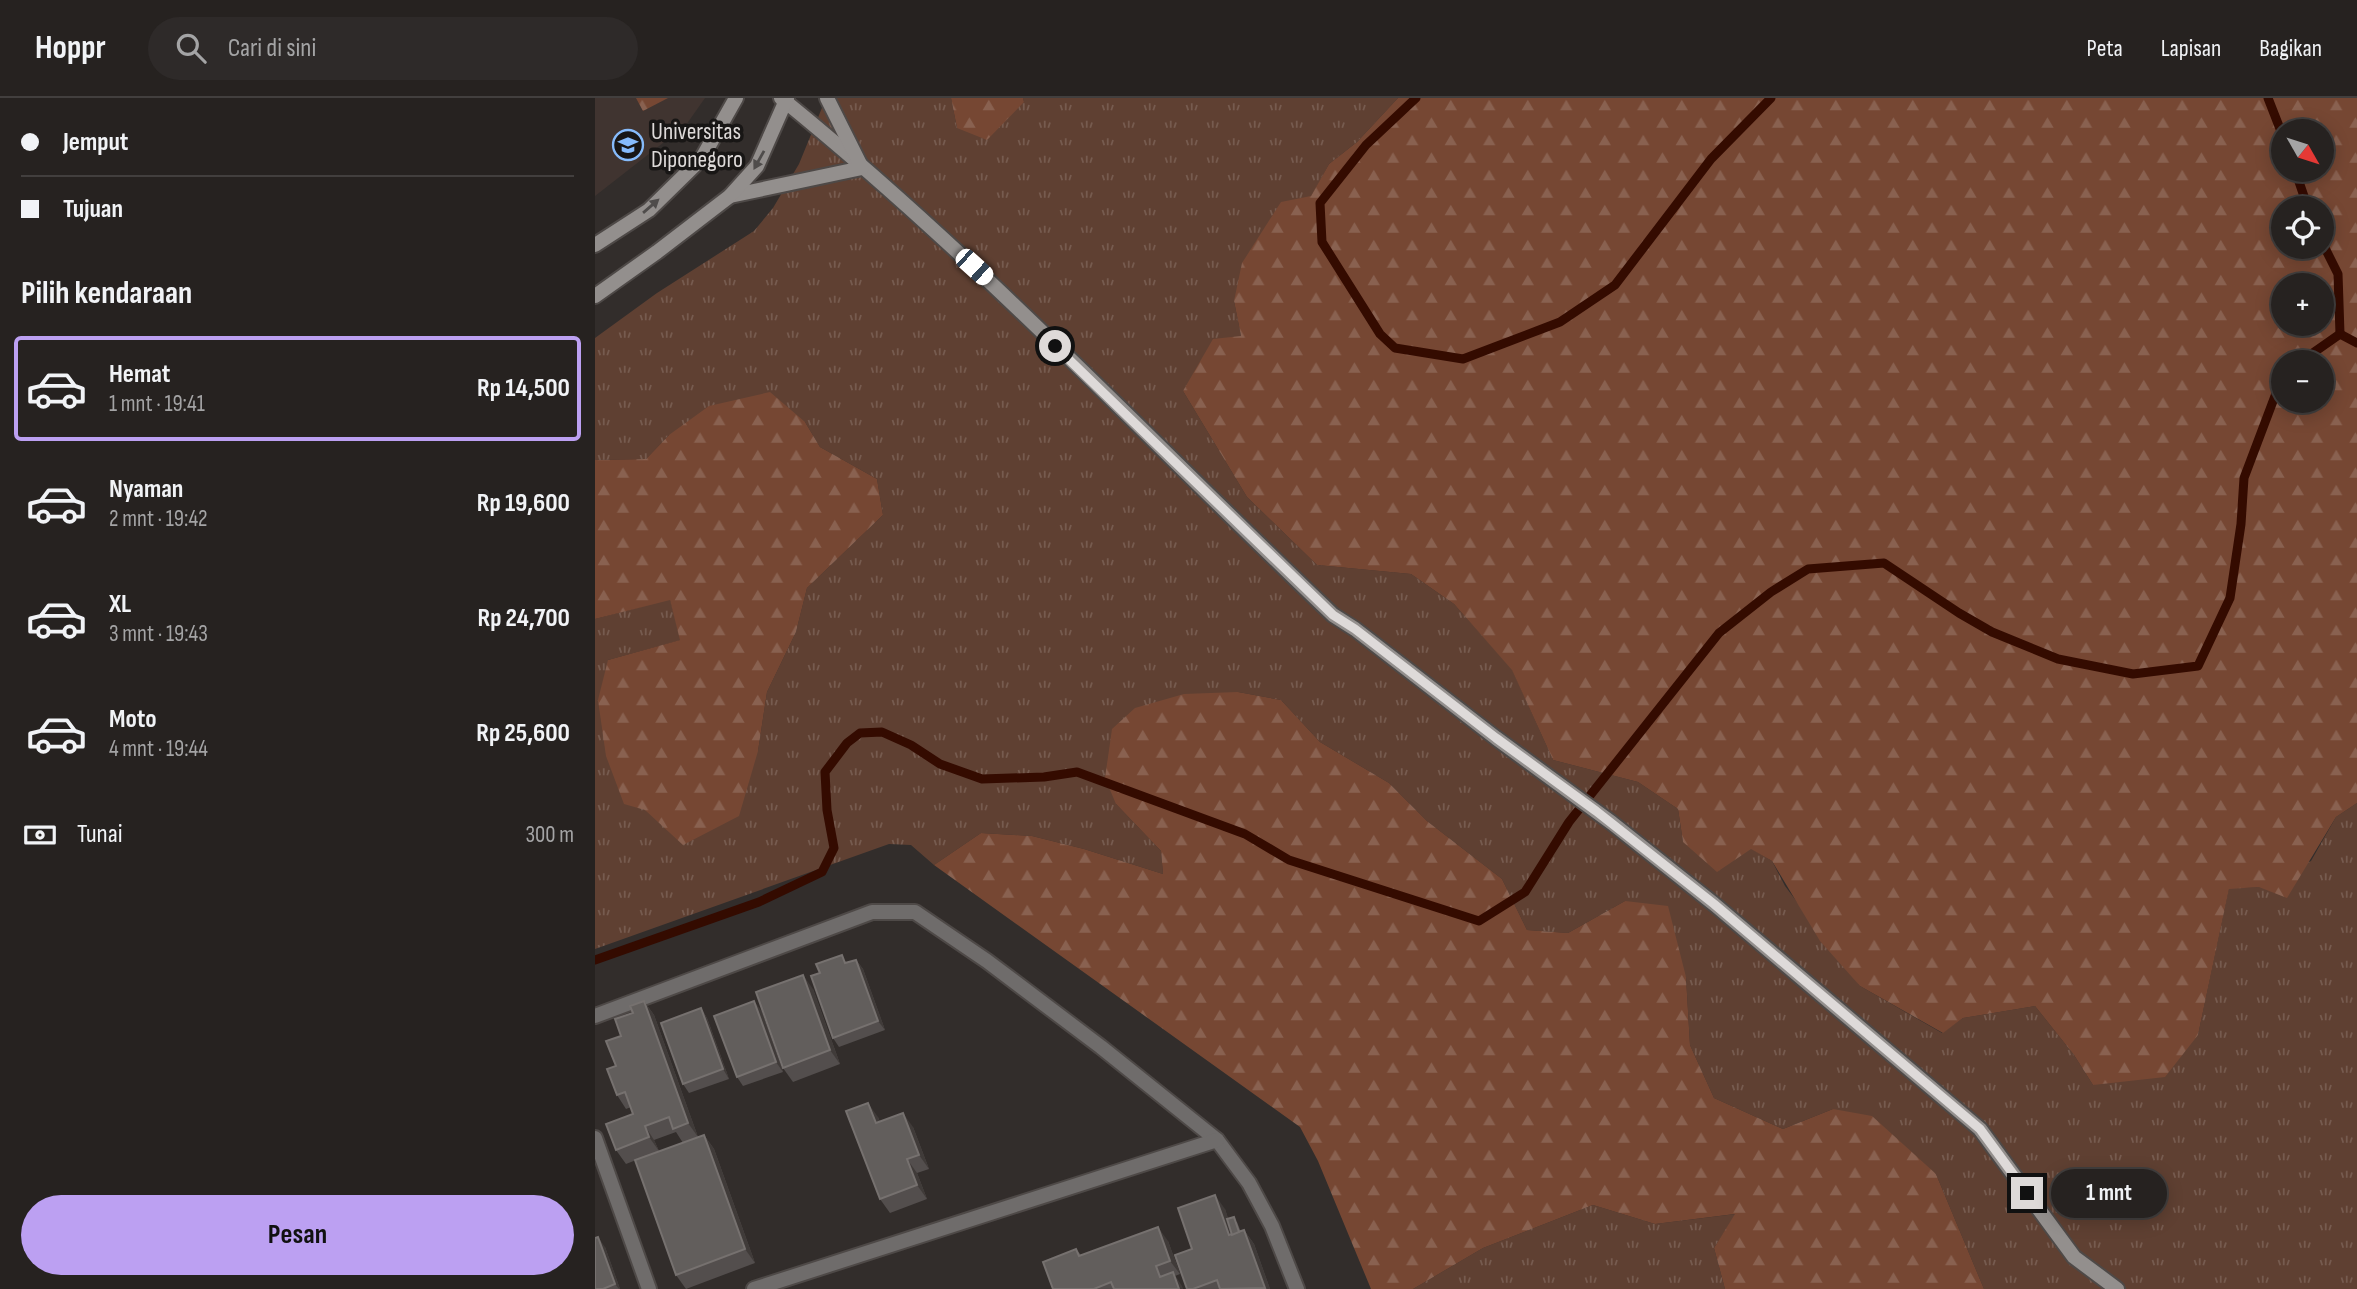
<!DOCTYPE html>
<html lang="id">
<head>
<meta charset="utf-8">
<style>
  :root { --surface:#262220; --page:#2e2a29; --text:#f1f3f6; --muted:#a4a4a5; --line:#423f3e; --accent:#bca0f2 }
  body { margin:0; font-family:"Sofia Sans Condensed",sans-serif; background:var(--page); color:var(--text); height:100vh; display:flex; flex-direction:column; font-size:26px; white-space:nowrap }
  * { box-sizing:border-box; margin:0 }
  p { font-size:23px; color:var(--muted) }
  .icon { flex:none; width:38px; height:38px; fill:none; stroke:currentColor; stroke-width:2; stroke-linecap:round; stroke-linejoin:round }
  .map { position:relative; flex:1; overflow:hidden }
  .sheet { display:flex; flex-direction:column; background:var(--surface); width:595px }
  .sheet>* { flex:none }
  .top-card { display:grid; align-content:center; height:154px; padding:0 21px; background:var(--surface) }
  .needle { width:46px; rotate:129deg }
  .tools { position:absolute; left:1676px; top:21px; display:grid; gap:14px }
  .tools a { display:grid; place-items:center; width:63px; height:63px; border-radius:50%; background:var(--surface); box-shadow:0 4px 18px #0003,0 0 0 2px var(--line); font-size:35px }
  .end { position:absolute; width:32px; height:32px; margin:-16px; border:9px solid #dedad9; background:#111; box-shadow:0 0 0 4px #111 }
  .from { border-radius:50% }
  .bubble { position:absolute; height:49px; border-radius:24px; background:var(--surface); box-shadow:0 4px 18px #0003,0 0 0 2px var(--line); font-size:23px; font-weight:700; line-height:49px; text-align:center }
  .car { position:absolute; width:21px; height:42px; margin:-21px -10px; border-radius:9px; box-shadow:0 0 5px 2px #0007; background:linear-gradient(#fff 24%,#345 0 40%,#fff 0 76%,#345 0 86%,#fff 0) }
  .top-card b { display:flex; align-items:center; gap:24px; height:66px; font-size:26px }
  .top-card b+b { border-top:2px solid var(--line) }
  .top-card i { width:18px; height:18px; background:var(--text) }
  ul { padding:0; list-style:none }
  li { display:flex; align-items:center; gap:21px; height:105px; margin:0 14px 10px; padding:0 7px; border:4px solid transparent; border-radius:7px }
  li div { flex:1 }
  li b { display:block; font-size:26px }
  li em { font-style:normal; font-weight:700 }
  li.on { border-color:var(--accent) }
  li>.icon { width:63px; height:63px; stroke-width:1.5 }
  h2 { padding:0 21px; font-size:32px; line-height:84px }
  .pay { display:flex; align-items:center; gap:18px; height:77px; padding:0 21px; font-size:26px }
  .pay p { margin-inline-start:auto }
  .cta { display:flex; gap:14px; margin-top:auto; padding:14px 21px }
  .cta a { flex:1; height:80px; border-radius:42px; background:var(--accent); color:#111; font-size:28px; font-weight:700; line-height:80px; text-align:center }
  header { display:flex; align-items:center; gap:42px; box-sizing:border-box; height:98px; padding:0 35px; background:var(--surface); border-bottom:2px solid var(--line) }
  header strong { font-size:33px }
  nav { display:flex; gap:38px; margin-inline-start:auto; font-size:24px }
  .search { width:490px; height:63px; background:var(--page); display:flex; align-items:center; gap:18px; box-sizing:border-box; padding:0 24px; border-radius:38px; color:var(--muted); font-size:26px }
  main { display:flex; flex:1; min-height:0 }
  .map>svg:first-child { display:block }
  .built { fill:#403430 }
  .grass { fill:url(#grass-tufts) }
  .forest { fill:url(#forest-firs); fill-rule:evenodd }
  .lines { fill:none; stroke-linecap:round; stroke-linejoin:round }
  .stream { stroke:#340b00; stroke-width:9 }
  .street-casing { stroke:#4e4947; stroke-width:18 }
  .secondary-casing { stroke:#4e4947; stroke-width:18 }
  .street { stroke:#6f6c6b; stroke-width:14 }
  .secondary { stroke:#938f8d; stroke-width:14 }
  .wall { fill:#534e4d }
  .shaded-wall { fill:#403b39 }
  .building { fill:#625e5c; stroke:#76716f; stroke-width:2 }
  .oneway { fill:#4f4c4b }
  .route { stroke:#dedad9; stroke-width:9 }
  .labels { text-anchor:middle; stroke-width:7; stroke-linejoin:round; paint-order:stroke }
  .poi-label { font-size:24px; fill:#dedad9; stroke:#181615; text-anchor:start }
</style>
</head>
<body>
<header>
<strong>Hoppr</strong>
<div class="search"><svg class="icon" aria-label="search" viewBox="0 0 24 24"><circle cx="10" cy="10" r="6"/><path d="M15 15l6 6"/></svg>Cari di sini</div>
<nav><a>Peta</a><a>Lapisan</a><a>Bagikan</a></nav>
</header>
<main>
<section class="sheet">
<div class="top-card">
<b><i class="from"></i>Jemput</b>
<b><i></i>Tujuan</b>
</div>
<h2>Pilih kendaraan</h2>
<ul>
<li class="on"><svg class="icon" aria-label="car" viewBox="0 0 24 24"><path d="M5 17H2v-5l4-1 3-4h7l3 4 3 1v5h-3M9 17h6M6 11h13"/><circle cx="7" cy="17" r="2"/><circle cx="17" cy="17" r="2"/></svg><div><b>Hemat</b><p>1 mnt · 19:41</p></div><em>Rp 14,500</em></li>
<li><svg class="icon" aria-label="car" viewBox="0 0 24 24"><path d="M5 17H2v-5l4-1 3-4h7l3 4 3 1v5h-3M9 17h6M6 11h13"/><circle cx="7" cy="17" r="2"/><circle cx="17" cy="17" r="2"/></svg><div><b>Nyaman</b><p>2 mnt · 19:42</p></div><em>Rp 19,600</em></li>
<li><svg class="icon" aria-label="car" viewBox="0 0 24 24"><path d="M5 17H2v-5l4-1 3-4h7l3 4 3 1v5h-3M9 17h6M6 11h13"/><circle cx="7" cy="17" r="2"/><circle cx="17" cy="17" r="2"/></svg><div><b>XL</b><p>3 mnt · 19:43</p></div><em>Rp 24,700</em></li>
<li><svg class="icon" aria-label="car" viewBox="0 0 24 24"><path d="M5 17H2v-5l4-1 3-4h7l3 4 3 1v5h-3M9 17h6M6 11h13"/><circle cx="7" cy="17" r="2"/><circle cx="17" cy="17" r="2"/></svg><div><b>Moto</b><p>4 mnt · 19:44</p></div><em>Rp 25,600</em></li>
</ul>
<div class="pay"><svg class="icon" aria-label="cash" viewBox="0 0 24 24"><path d="M3 7h18v10H3z"/><circle cx="12" cy="12" r="2"/></svg>Tunai<p>300 m</p></div>
<div class="cta"><a>Pesan</a></div>
</section>
<div class="map">
<svg width="1762" height="1191" viewBox="0 0 1762 1191">
  <defs>
    <pattern id="grass-tufts" width="24" height="20" patternUnits="userSpaceOnUse" patternTransform="scale(1.75)"><rect width="24" height="20" fill="#5f4032"/><path d="M3 7l-1-3M5 7V3M7 7l1-3M15 17l-1-3M17 17v-4M19 17l1-3" fill="none" stroke="#765b4f"/></pattern>
    <pattern id="forest-firs" width="22" height="20" patternUnits="userSpaceOnUse" patternTransform="scale(1.75)"><rect width="22" height="20" fill="#764733"/><path d="M5 1l3.5 6h-7zM16 11l3.5 6h-7z" fill="#896150"/></pattern>
  </defs>
  <rect width="100%" height="100%" fill="#322d2b"/>
  <!-- built -->
  <path class="built" d="M0,0H110L91,27L0,98Z"/>
  <!-- grass -->
  <g class="grass">
    <path d="M231,0H356L362,30L429,4L428,0H803L762,44L734,66L716,99L639,203L646,238L588,293L652,399L722,467L816,476L859,506L917,571L958,662L1043,684L1083,711L1088,744L1157,751L1177,763L1190,788L1265,888L1347,935L1368,920L1440,908L1479,957L1498,987L1603,937L1634,790L1664,789L1716,763L1741,719L1762,705V1191H1389L1341,1076L1238,1011L1188,1031L1119,1000L1095,947L1091,879L1030,803L973,835L932,832L907,781L832,723L794,685L725,644L686,602L643,594L521,706L566,753L568,776L489,751L437,738L386,735L339,767L316,747L294,746L0,851V521L75,501L86,542L13,562L163,653L172,594L201,534L212,490L288,417L282,381L225,349L210,324L74,337L51,361L0,362V240L62,195L159,133L178,110L204,66Z"/>
    <path d="M998,1107L1060,1126L1141,1116L1119,1150L1130,1191H818L888,1150Z"/>
  </g>
  <!-- forest -->
  <g class="forest">
    <path d="M41,0H73L48,13Z"/>
    <path d="M356,0H428L429,4L392,42L362,30Z"/>
    <path d="M803,0H1762V705L1741,719L1692,800L1664,789L1634,791L1603,937L1570,979L1498,987L1479,957L1440,908L1368,920L1348,935L1265,888L1225,843L1177,763L1156,751L1122,774L1088,744L1083,711L1043,684L958,662L917,572L859,506L816,476L722,467L652,399L588,293L618,241L646,238L639,203L647,165L686,104L716,98L734,66L762,44ZM1727,33V72H1689V33ZM1727,110V149H1689V110ZM1689,187H1727V226H1689ZM1689,264H1727V303H1689Z"/>
    <path d="M175,294L210,324L225,349L282,381L288,417L212,490L201,534L172,594L163,653L144,718L88,747L50,712L29,706L11,658L3,602L13,562L85,542L75,502L0,521V362L51,361L74,337L114,308Z"/>
    <path d="M643,594L686,602L725,644L794,685L832,723L907,781L932,832L973,835L1030,803L1073,808L1091,879L1095,947L1119,1000L1188,1031L1238,1011L1277,1018L1341,1076L1389,1191H1130L1119,1150L1140,1116L1060,1126L998,1107L888,1150L818,1191H776L723,1063L705,1029L339,767L386,735L437,738L489,751L568,776L566,753L521,706L510,680L517,631L540,610L589,596Z"/>
  </g>
  <g class="lines">
    <!-- stream -->
    <g class="stream">
      <path d="M821,0L771,47L725,105L727,144L785,236L800,250L868,261L965,224L1020,187L1116,61L1176,0"/>
      <path d="M1673,0L1689,41"/>
      <path d="M1700,72L1713,110"/>
      <path d="M1727,144L1743,176L1745,236"/>
      <path d="M1745,236L1762,245"/>
      <path d="M1705,264L1745,236"/>
      <path d="M0,862L164,804L227,774L239,750L232,712L230,674L252,645L265,635L287,634L316,647L345,666L387,681L449,679L482,674L650,736L694,762L884,823L930,794L974,724L1124,535L1176,494L1213,471L1289,465L1364,515L1397,534L1463,561L1538,576L1603,568L1635,500L1646,426L1649,380L1683,290L1689,283"/>
    </g>
    <!-- street casing -->
    <g class="street-casing">
      <g id="street">
        <path d="M0,918L277,814H320L392,863L506,949L622,1042L654,1085L677,1128L702,1191"/>
        <path d="M0,1040L54,1191"/>
        <path d="M159,1191L622,1042"/>
      </g>
    </g>
    <!-- secondary casing -->
    <g class="secondary-casing">
      <g id="secondary">
        <path d="M186,0C381,158 556,344 738,517L760,531L901,640L1017,725L1119,806L1385,1031L1479,1159L1522,1191"/>
        <path d="M135,98L267,70L232,0"/>
        <path d="M0,147L54,112L107,60L141,0"/>
        <path d="M0,198L62,154L135,98L162,68L192,0"/>
      </g>
    </g>
    <!-- street -->
    <use href="#street" class="street"/>
    <!-- secondary -->
    <use href="#secondary" class="secondary"/>
  </g>
  <!-- wall -->
  <g class="wall">
    <path d="M261,862L268,871L290,932L244,949L238,940L252,865Z"/>
    <path d="M218,891L245,966L198,984L188,970Z"/>
    <path d="M49,903L59,917L103,1039L88,1045L81,1034L59,1042L64,1053L31,1066L21,1052L38,1016L36,1009L31,1011L22,997L21,968L26,938Z"/>
    <path d="M106,910L112,920L134,981L94,995L88,986Z"/>
    <path d="M166,912L188,974L148,988L142,979Z"/>
    <path d="M283,1019L285,1024L318,1029L334,1071L322,1075L332,1101L295,1115L285,1101Z"/>
    <path d="M109,1037L119,1051L160,1165L91,1191L81,1177Z"/>
    <path d="M630,1111L633,1121L642,1124L646,1134L649,1132L659,1146L675,1191H592L597,1151Z"/>
    <path d="M573,1143L585,1176L580,1178L588,1191H458L481,1151L486,1157Z"/>
    <path d="M10,1149L25,1191H0Z"/>
  </g>
  <!-- shaded-wall -->
  <g class="shaded-wall">
    <path d="M261,862L268,871L290,932L283,923Z"/>
    <path d="M208,877L218,891L245,966L235,952Z"/>
    <path d="M49,903L59,917L103,1039L93,1025Z"/>
    <path d="M159,903L166,912L188,974L181,964Z"/>
    <path d="M106,910L112,920L134,981L128,971Z"/>
    <path d="M273,1005L283,1019L290,1039L281,1025Z"/>
    <path d="M308,1015L318,1029L334,1071L324,1057Z"/>
    <path d="M50,1028L59,1042L64,1053L54,1039Z"/>
    <path d="M109,1037L119,1051L160,1165L150,1151Z"/>
    <path d="M312,1061L322,1075L332,1101L322,1087Z"/>
    <path d="M620,1097L630,1111L639,1137H634Z"/>
    <path d="M563,1129L573,1143L585,1176L575,1163Z"/>
    <path d="M649,1132L659,1146L675,1191H670Z"/>
    <path d="M3,1139L10,1149L25,1191H24L20,1186Z"/>
    <path d="M578,1174L587,1188L588,1191H584Z"/>
  </g>
  <!-- building -->
  <g class="building">
    <path d="M247,857L250,865L261,862L283,923L238,940L216,878L225,875L221,866Z"/>
    <path d="M208,877L235,952L188,970L161,894Z"/>
    <path d="M49,903L93,1025L78,1031L74,1019L50,1028L54,1039L21,1052L11,1026L38,1016L30,994L22,997L12,971L21,968L11,943L26,938L20,921L38,915L35,908Z"/>
    <path d="M159,903L181,964L142,979L119,918Z"/>
    <path d="M106,910L128,971L88,986L66,925Z"/>
    <path d="M273,1005L281,1025L308,1015L324,1057L312,1061L322,1087L285,1101L251,1013Z"/>
    <path d="M109,1037L150,1151L81,1177L40,1062Z"/>
    <path d="M620,1097L634,1137L649,1132L670,1190L625,1191L622,1182L598,1191H592L580,1157L597,1151L583,1110Z"/>
    <path d="M639,1119L644,1134L637,1137L632,1121Z"/>
    <path d="M563,1129L575,1163L561,1168L565,1179L578,1174L584,1191H519L516,1184L499,1191H458L448,1164L481,1151L484,1158Z"/>
    <path d="M3,1139L20,1186L8,1191H0V1140Z"/>
  </g>
  <!-- one-way arrows -->
  <defs><path id="oneway-solid" d="M-6-.8H1V-3.2L6.5 0L1 3.2V.8H-6Z" transform="scale(1.75)"/></defs>
  <g class="oneway">
    <use href="#oneway-solid" transform="translate(164 62) rotate(119)"/>
    <use href="#oneway-solid" transform="translate(56 108) rotate(-41)"/>
  </g>
  <g class="lines">
    <!-- route -->
    <path class="route" d="M460,248L738,517L760,531L901,640L1001,713L1119,806L1385,1031L1432,1095"/>
  </g>
  <!-- icons -->
  <defs>
    <g id="university-ring" transform="scale(1.575)"><circle r="9.5" fill="#181615" stroke="#86bbfb" stroke-width="1.5"/><path d="M0-5L7-2L0 1L-7-2ZM-4 1L0 2.5L4 1V4Q0 6-4 4Z" fill="#86bbfb"/></g>
  </defs>
  <g fill-rule="evenodd">
    <use href="#university-ring" x="33" y="47"/>
  </g>
  <g class="labels">
    <!-- poi labels -->
    <g class="poi-label">
      <text x="56" y="41">Universitas<tspan x="56" dy="28">Diponegoro</tspan></text>
    </g>
  </g>
</svg>
<div class="tools">
<a><svg class="needle" viewBox="-14 -14 28 28"><path d="M0-13l5 13h-10z" fill="#e53935"/><path d="M0 13l5-13h-10z" fill="#a4a4a5"/></svg></a>
<a><svg class="icon" aria-label="locate" viewBox="0 0 24 24"><circle cx="12" cy="12" r="6"/><path d="M12 2v4M12 18v4M2 12h4M18 12h4"/></svg></a>
<a>+</a>
<a>−</a>
</div>
<i class="end from" style="left:460px;top:248px"></i>
<i class="end" style="left:1432px;top:1095px"></i>
<div class="bubble" style="left:1456px;top:1071px;width:116px">1 mnt</div>
<i class="car" style="left:379px;top:169px;rotate:132deg"></i>
</div>
</main>
</body>
</html>
